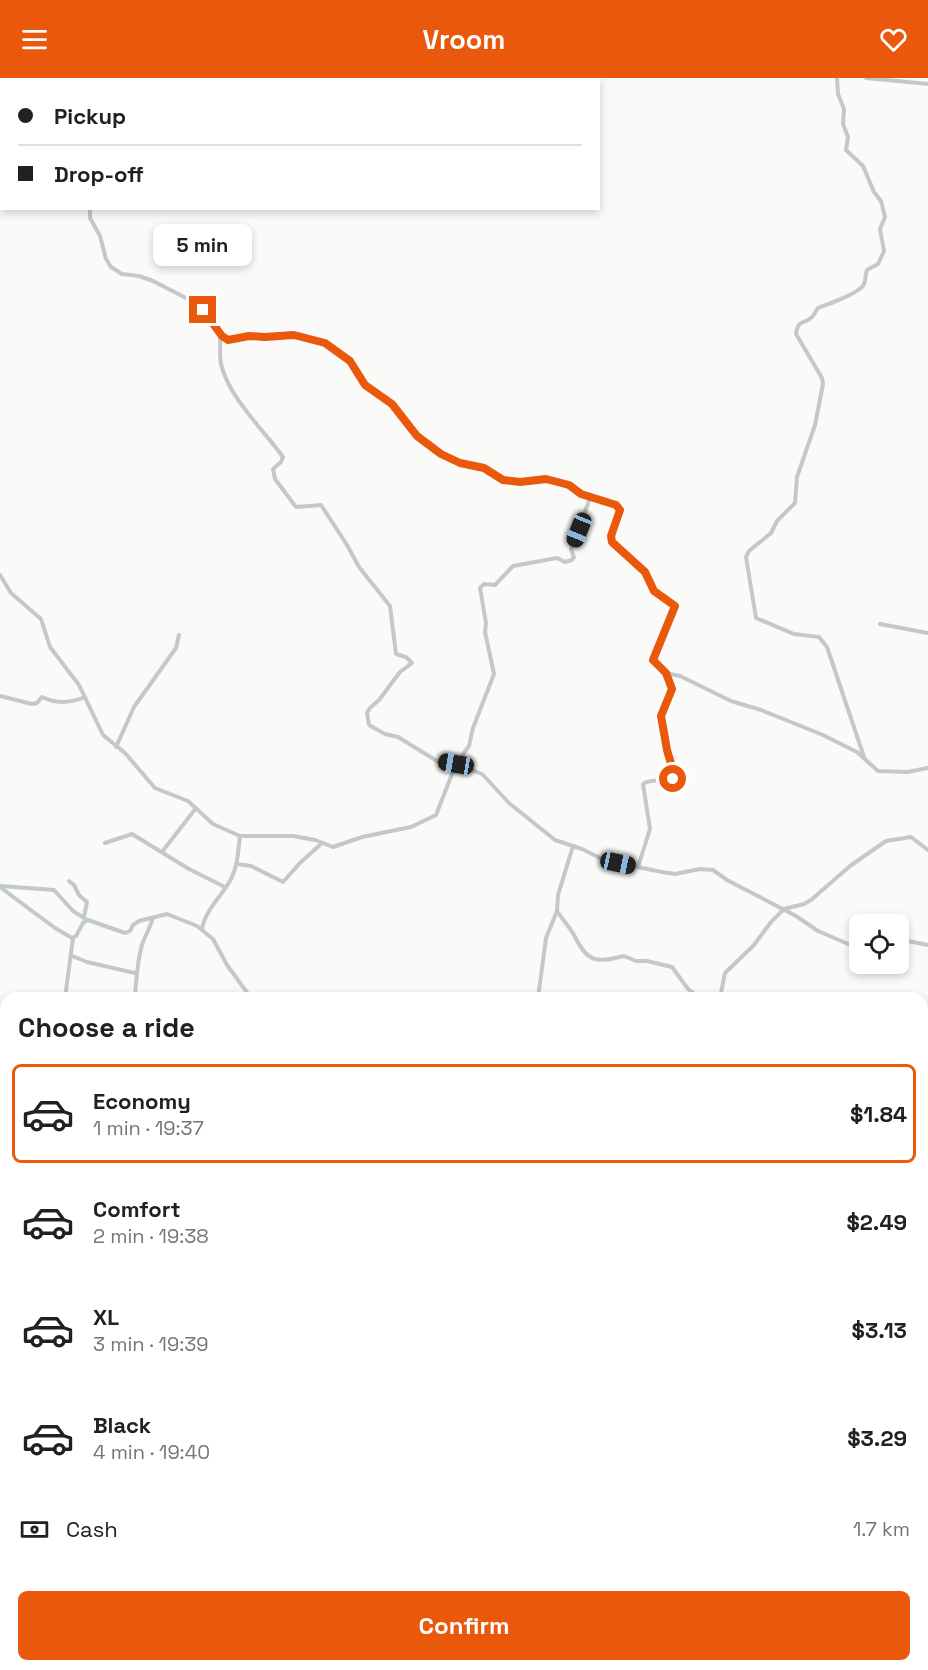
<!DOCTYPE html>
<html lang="en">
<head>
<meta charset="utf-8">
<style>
  :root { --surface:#fff; --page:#f6f6f6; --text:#202124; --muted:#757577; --line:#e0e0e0; --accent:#ea580c }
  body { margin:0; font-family:"Space Grotesk",sans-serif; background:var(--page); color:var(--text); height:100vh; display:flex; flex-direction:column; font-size:22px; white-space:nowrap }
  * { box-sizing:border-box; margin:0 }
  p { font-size:20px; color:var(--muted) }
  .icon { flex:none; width:33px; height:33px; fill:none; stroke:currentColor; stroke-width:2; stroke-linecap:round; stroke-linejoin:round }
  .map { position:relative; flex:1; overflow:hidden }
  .sheet { position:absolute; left:0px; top:914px; width:928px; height:680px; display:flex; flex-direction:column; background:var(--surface); border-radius:18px 18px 0 0; box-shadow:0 3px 9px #0003 }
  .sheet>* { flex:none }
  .top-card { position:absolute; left:0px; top:0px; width:600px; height:132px; box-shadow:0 3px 9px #0003; display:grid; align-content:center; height:132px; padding:0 18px; background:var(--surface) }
  .buttons { position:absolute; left:849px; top:836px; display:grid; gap:12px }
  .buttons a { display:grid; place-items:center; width:60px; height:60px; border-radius:9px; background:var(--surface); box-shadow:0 3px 9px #0003; font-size:30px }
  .end { position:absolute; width:27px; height:27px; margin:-14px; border:8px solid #ea580c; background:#fff; box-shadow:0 0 0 3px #fff }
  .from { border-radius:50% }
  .bubble { position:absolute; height:42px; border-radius:9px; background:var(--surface); box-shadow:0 3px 9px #0003; font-size:20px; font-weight:700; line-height:42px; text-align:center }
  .car { position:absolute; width:18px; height:36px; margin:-18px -9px; border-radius:8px; box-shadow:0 0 4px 2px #0007; background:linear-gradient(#222 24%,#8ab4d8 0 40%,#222 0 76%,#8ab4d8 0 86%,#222 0) }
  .top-card b { display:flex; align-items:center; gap:21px; height:57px; font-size:22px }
  .top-card b+b { border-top:2px solid var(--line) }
  .top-card i { width:15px; height:15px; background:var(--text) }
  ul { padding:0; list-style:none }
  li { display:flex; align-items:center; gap:18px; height:99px; margin:0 12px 9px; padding:0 6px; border:3px solid transparent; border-radius:9px }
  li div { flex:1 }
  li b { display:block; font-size:22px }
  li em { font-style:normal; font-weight:700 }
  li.active { border-color:var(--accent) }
  li>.icon { width:54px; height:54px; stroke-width:1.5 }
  h2 { padding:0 18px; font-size:27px; line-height:72px }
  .pay { display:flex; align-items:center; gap:15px; height:66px; padding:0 18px; font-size:22px }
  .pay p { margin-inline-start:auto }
  .cta { display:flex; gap:12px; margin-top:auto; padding:12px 18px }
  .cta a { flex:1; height:69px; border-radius:9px; background:var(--accent); color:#fff; font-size:24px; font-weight:700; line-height:69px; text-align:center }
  header { display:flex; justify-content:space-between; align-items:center; height:78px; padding:0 18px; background:var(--accent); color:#fff; font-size:27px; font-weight:700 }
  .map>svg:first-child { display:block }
  .forest { fill:url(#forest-firs) }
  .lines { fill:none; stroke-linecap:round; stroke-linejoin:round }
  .minor { stroke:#c3c8cc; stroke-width:4 }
  .route { stroke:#ea580c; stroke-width:8 }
</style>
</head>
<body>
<header><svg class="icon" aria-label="menu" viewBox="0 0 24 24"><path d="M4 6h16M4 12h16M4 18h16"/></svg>Vroom<svg class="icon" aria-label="heart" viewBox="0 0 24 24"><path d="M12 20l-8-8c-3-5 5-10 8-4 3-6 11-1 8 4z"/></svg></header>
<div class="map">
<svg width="928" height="1592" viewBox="0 0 928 1592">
  <defs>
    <pattern id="forest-firs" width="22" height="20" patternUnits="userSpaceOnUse" patternTransform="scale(1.5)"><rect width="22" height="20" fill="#dadfd7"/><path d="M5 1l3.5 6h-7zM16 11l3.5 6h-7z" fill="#b4b9b4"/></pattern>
  </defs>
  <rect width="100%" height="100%" fill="#fafaf8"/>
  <!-- forest -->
  <path class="forest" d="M49,1587H361V1592H48Z"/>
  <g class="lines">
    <!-- minor -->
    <g class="minor">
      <path d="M1,0L2,2"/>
      <path d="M837,0L838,16L844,31L843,46L848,59L846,72L863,88L874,114L881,123L885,139L880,151L884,173L878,186L867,192C865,197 866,202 864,206C861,215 826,227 818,230C817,231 813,239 812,239C805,247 798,240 796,256L822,300L823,306L815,347L797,399L795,425L777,443L771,455L749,473L746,479L756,540L794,556L819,559L827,569L864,679"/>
      <path d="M866,0L928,6"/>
      <path d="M34,2L37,0"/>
      <path d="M311,2V0"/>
      <path d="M348,2L349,0"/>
      <path d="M0,34L2,37"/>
      <path d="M90,130V140L100,158L106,181L111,189L122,196L139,198L153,203L190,222L203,232L223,260L232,263L246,259L294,257L325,265L349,283L365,307L392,326L417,358L440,376L460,385L484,390L503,402L520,404L534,401H546L569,407L581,416L616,427L620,432L611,458L612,464L645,494L654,513L675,528L653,582L666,595L671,609L661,638L667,672L675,699C666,706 652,699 643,706L650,751L638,789"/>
      <path d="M220,258C221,267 219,277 221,286C229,320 263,351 283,379L281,384L273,391L275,401L296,429L321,427L347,467L359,489L390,528L396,576L406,579L412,585L400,594L379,622L370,630L367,635L369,647L385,656L398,659L437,683L456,686L482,696L509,725L555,762L582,771L604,782L662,794L675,796L700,791L713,792L727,802L796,838L818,853L860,871"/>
      <path d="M0,497L11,515L41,541L50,569L79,607L103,657L125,675L155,710L188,723L213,746L240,758H293L315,762L333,769L362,759L411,749L436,737L456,686L469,668L473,650L494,596L485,554L486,545L480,510L484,506L495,507L513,488L557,480L565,484L572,482L574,479L571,472L590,420"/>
      <path d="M880,546L928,555"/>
      <path d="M666,595L680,598L731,623L761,632L823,657L857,674L878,693L907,694L928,690"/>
      <path d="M0,618L32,626L37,625L42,619C56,626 71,625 85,619"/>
      <path d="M116,669L134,629L176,570L179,557"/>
      <path d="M105,765L132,756L189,791L225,809"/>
      <path d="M162,774L196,730"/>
      <path d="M237,786L251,788L283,804L300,785L322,765"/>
      <path d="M69,803L74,807L79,817L87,824L84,839"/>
      <path d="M1,808L54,812L73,833L87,842"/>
      <path d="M0,809L55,850L72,860L76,858L83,845L88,842L125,855L130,853L133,847L139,843L167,836L197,848L213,861L227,887L251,920"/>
      <path d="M557,833C562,841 569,848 574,857C588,885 595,885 624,878L636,883H647L672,889L688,911L700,920"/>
      <path d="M202,851C205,832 222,818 231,801C238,787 238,773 240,758"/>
      <path d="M898,861L928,867"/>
      <path d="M72,878L87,884L135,895"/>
      <path d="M65,920L73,860"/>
      <path d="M135,920C136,901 137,885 142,867C145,858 150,850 153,840"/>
      <path d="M538,920L546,860L557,833L558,817L573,768"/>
      <path d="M720,920L725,895L754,867L771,844L784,831L804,826L811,822L850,788L886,763L911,759L928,772"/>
      <path d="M847,920V919"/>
      <path d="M0,940H6"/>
      <path d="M928,959V966"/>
      <path d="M928,1225L922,1228L928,1233"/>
      <path d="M922,1299L928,1294"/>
      <path d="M134,1587V1592"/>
      <path d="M355,1587L401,1592"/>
      <path d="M604,1587L605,1592"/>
    </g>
  </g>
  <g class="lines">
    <!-- route -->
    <path class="route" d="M203,232L222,258L228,262L249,258L265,259L294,257L325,265L350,283L365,307L392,326L417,358L441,376L460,385L484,390L503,402L520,404L546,401L569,407L581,416L616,427L620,432L611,458L612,464L645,494L654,513L675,528L653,582L666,595L672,611L661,638L667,672L675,699L673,701"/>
  </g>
</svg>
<div class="buttons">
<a><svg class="icon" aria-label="locate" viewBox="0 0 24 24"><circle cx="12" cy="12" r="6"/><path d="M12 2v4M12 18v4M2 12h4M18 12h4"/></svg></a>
</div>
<i class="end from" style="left:673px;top:701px"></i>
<i class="end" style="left:203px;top:232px"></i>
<div class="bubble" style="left:153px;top:146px;width:99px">5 min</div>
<i class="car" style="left:579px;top:452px;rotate:202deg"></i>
<i class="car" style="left:456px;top:686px;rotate:280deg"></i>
<i class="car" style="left:618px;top:785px;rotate:102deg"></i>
<div class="top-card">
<b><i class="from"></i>Pickup</b>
<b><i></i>Drop-off</b>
</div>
<section class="sheet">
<h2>Choose a ride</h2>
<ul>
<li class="active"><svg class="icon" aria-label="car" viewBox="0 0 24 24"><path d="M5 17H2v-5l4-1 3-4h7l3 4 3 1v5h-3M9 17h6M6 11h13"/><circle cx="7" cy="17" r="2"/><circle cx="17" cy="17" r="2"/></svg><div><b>Economy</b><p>1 min · 19:37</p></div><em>$1.84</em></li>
<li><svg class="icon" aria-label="car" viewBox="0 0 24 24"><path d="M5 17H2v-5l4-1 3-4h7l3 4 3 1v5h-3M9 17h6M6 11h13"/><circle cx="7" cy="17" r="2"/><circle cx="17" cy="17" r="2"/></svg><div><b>Comfort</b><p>2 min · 19:38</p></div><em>$2.49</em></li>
<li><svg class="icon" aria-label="car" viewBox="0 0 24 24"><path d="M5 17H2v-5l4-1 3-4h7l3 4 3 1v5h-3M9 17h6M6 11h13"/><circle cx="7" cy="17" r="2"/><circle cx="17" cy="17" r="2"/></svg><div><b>XL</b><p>3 min · 19:39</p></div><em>$3.13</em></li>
<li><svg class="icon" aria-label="car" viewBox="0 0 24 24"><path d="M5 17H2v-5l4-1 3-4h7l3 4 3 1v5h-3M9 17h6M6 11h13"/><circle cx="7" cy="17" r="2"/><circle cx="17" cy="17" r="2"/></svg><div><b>Black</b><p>4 min · 19:40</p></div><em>$3.29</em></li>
</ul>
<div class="pay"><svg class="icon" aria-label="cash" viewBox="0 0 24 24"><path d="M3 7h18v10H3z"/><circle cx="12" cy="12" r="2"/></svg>Cash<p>1.7 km</p></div>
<div class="cta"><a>Confirm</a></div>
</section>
</div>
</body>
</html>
